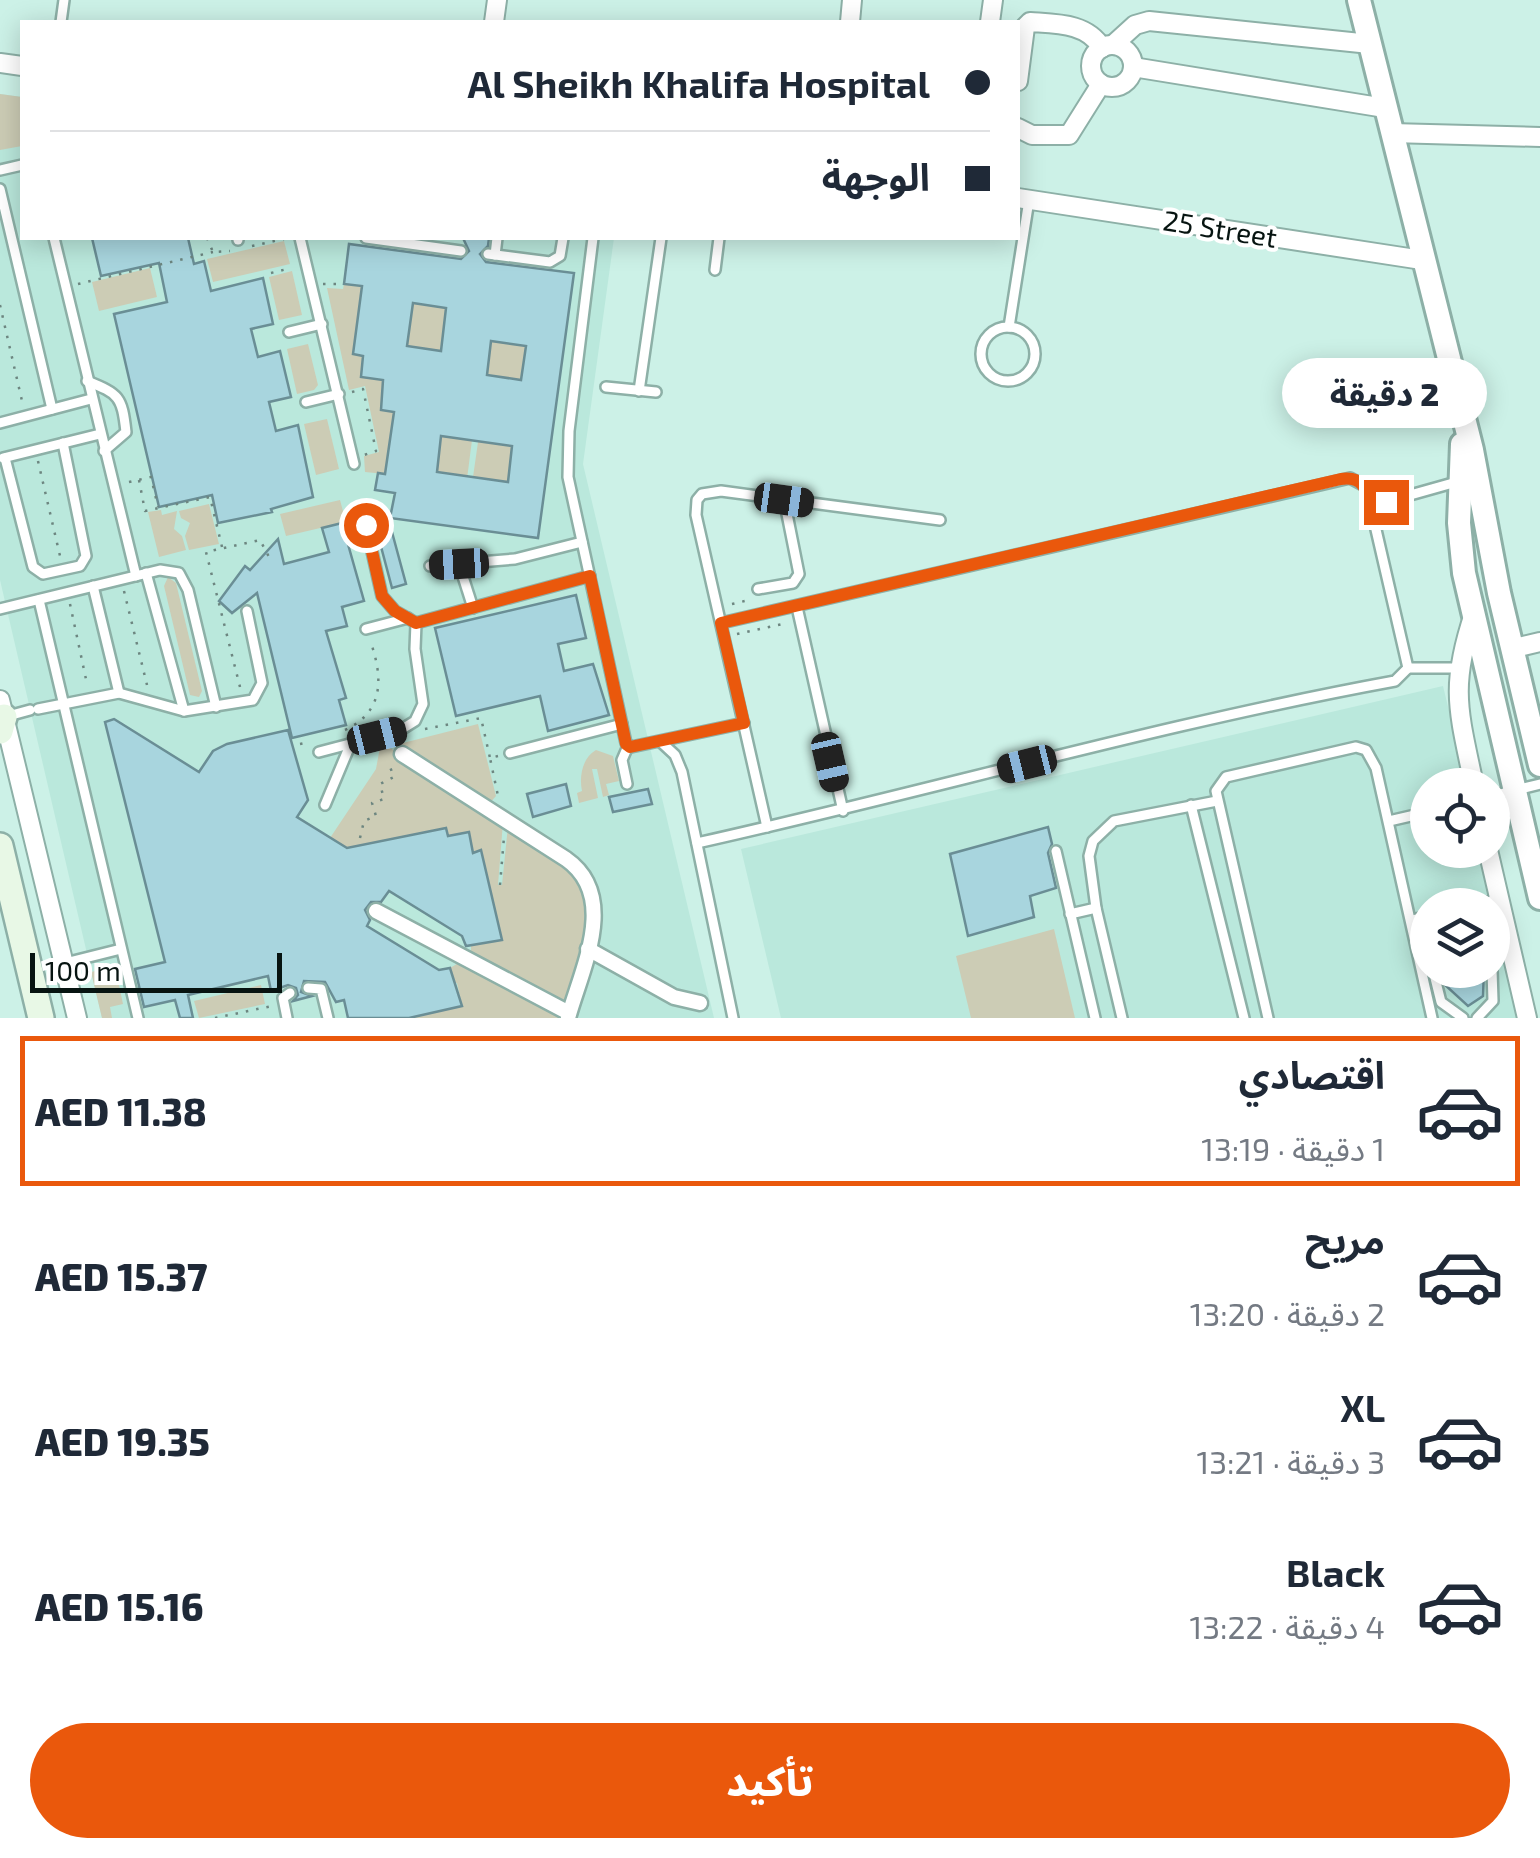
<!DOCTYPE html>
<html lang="ar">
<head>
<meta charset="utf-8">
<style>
  :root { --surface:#fff; --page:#f2f2f3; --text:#1f2937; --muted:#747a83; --line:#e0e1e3; --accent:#ea580c }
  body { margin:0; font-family:"Exo 2","Noto Sans Arabic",sans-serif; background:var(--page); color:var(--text); direction:rtl; height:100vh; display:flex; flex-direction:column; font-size:38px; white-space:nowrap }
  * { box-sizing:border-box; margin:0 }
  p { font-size:32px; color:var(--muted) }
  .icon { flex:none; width:55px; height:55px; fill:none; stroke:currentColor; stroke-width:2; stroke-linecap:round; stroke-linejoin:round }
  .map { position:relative; height:1018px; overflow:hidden; direction:ltr }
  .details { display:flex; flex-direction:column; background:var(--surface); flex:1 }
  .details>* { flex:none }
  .hud { position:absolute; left:20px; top:20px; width:1000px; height:220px; border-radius:0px; box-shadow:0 5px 25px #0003; direction:rtl; display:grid; align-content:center; height:220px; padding:0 30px; background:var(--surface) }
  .controls { position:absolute; left:1410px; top:768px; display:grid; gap:20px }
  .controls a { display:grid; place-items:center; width:100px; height:100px; border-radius:50%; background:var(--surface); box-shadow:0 5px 25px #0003; font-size:50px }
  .scale { position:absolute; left:30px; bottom:25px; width:252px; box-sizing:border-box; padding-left:10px; border:5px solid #071411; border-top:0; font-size:28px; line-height:35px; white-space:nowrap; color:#071411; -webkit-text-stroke:8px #fff; paint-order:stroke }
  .end { position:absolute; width:45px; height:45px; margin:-22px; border:12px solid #ea580c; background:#fff; box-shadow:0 0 0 5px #fff }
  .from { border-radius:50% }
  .bubble { position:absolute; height:70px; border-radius:35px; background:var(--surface); box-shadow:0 5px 25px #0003; font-size:32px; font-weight:800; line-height:70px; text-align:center; direction:rtl }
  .car { position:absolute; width:30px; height:60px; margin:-30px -15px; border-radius:12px; box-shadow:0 0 8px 2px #0007; background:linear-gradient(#222 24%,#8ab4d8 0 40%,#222 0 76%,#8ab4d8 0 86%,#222 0) }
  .hud b { display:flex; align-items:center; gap:35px; height:95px; font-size:38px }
  .hud b+b { border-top:2px solid var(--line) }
  .hud i { width:25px; height:25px; background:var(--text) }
  ul { padding:18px 0 0; list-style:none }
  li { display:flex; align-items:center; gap:30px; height:150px; margin:0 20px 15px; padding:0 10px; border:5px solid transparent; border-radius:0px }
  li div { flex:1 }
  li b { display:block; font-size:38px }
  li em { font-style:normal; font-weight:800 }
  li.active { border-color:var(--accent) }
  li>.icon { width:90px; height:90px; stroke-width:1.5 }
  .action { display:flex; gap:20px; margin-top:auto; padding:20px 30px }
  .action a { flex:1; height:115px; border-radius:60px; background:var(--accent); color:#fff; font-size:40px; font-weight:800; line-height:115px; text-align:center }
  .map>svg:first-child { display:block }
  .built { fill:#bae8dc; fill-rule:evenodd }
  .green { fill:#ccccb5 }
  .building { fill:#a8d5de; stroke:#6a8e95; stroke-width:2.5; fill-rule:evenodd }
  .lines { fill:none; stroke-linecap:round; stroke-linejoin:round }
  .service-casing { stroke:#8db0a7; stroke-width:14 }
  .pedestrian-casing { stroke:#8db0a7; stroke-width:19 }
  .minor-casing { stroke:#8db0a7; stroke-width:22 }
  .tertiary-casing { stroke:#8db0a7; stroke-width:28 }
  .secondary-casing { stroke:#8db0a7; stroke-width:30 }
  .path { stroke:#6d8680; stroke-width:2.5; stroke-dasharray:2.5 8; stroke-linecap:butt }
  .service { stroke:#fff; stroke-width:9 }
  .pedestrian { stroke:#fff; stroke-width:14 }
  .minor { stroke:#fff; stroke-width:18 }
  .tertiary { stroke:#fff; stroke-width:22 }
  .secondary { stroke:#e8f8e6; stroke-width:25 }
  .route { stroke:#ea580c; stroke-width:12 }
  .labels { text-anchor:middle; stroke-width:8; stroke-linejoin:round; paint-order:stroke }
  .street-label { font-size:28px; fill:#071411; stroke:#fff }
</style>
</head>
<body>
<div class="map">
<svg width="1540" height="1018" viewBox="0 0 1540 1018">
  <rect width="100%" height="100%" fill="#ccf1e7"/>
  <!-- built -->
  <g class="built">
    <path d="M0,94L22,97V238H614L583,464L714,1018H102L0,580Z"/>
    <path d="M1443,686L1467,785H1428V850H1482L1521,1018H781L741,849ZM1428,905H1492V970H1428Z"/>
  </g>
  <!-- green -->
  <g class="green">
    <path d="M0,94L22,97V146L0,150Z"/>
    <path d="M284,241L290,264L213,282L207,259Z"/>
    <path d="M150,268L157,297L99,311L92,282Z"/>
    <path d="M292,271L302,315L279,320L269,277Z"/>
    <path d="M344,284L362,286L353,354L363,356L361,377L383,380L394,412L385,474L365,472L364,456L379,452L365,386L349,390L327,288L343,289Z"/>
    <path d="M413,303L446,308L441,351L407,346Z"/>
    <path d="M491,341L526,346L521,380L487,375Z"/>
    <path d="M308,344L318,385L314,390L297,394L287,349Z"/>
    <path d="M327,419L339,469L316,475L304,424Z"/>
    <path d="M441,436L472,440L467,479L437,472Z"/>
    <path d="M478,442L512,446L508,482L473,477Z"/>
    <path d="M340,500L346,522L286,536L280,514Z"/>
    <path d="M209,504L219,544L189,550L185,536L190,523L181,518L179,511Z"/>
    <path d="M161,510L162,515L177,511L174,529L182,536L186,550L159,557L148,512Z"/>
    <path d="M168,577L176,583L202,691L199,697L190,695L164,586Z"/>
    <path d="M478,724L496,796L488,805L395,745Z"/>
    <path d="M387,746L503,822L498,885H502L508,826L584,877L590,932L566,1003L471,958V941L477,940L479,945L501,939L480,851L473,853L469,832L448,836L446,829L347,848L330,838L376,769L380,747Z"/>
    <path d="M596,750L613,756L619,781L606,784L609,795L603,797L597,769H592L598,798L579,803L577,793L582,791C579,777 582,758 596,750Z"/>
    <path d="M1054,929L1075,1018H971L956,956Z"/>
    <path d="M462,961L556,1010L563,1018H409L462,1006L457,983L449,984L450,968Z"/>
    <path d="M115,966L123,1004L110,1007L112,1018H102L91,972Z"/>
    <path d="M261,985L265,1004L199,1018L194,1001Z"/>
  </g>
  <!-- building -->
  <g class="building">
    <path d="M92,238H188L194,264L204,261L211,291L263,278L273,324L251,329L258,357L280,351L291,397L269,402L276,431L298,425L313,497L271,509L272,512L218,523L212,495L159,507L114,314L167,302L159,263L101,276Z"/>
    <path d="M463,238H489L488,246L480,254L486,262L574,273L538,538L390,518L395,493L375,490L378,473L385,474L394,412L381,410L383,380L361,377L363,356L353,354L362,286L344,284L349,244L461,259L469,251ZM413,303L446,308L441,351L407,346ZM491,341L526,346L521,380L487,375ZM441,436L512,446L508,482L437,472Z"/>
    <path d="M389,521L406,584L392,588L375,524Z"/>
    <path d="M342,523L364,601L342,607L347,626L326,631L346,698L339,700L346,725L292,738L257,593L232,613L219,601L245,566L250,570L278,539L284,564L329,552L322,528Z"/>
    <path d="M576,595L586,638L558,644L564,671L593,664L609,715L548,731L540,696L456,716L435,628Z"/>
    <path d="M114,719L199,772L213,751L227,744L288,730L308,800L297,817L347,848L446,828L448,836L469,832L473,853L481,850L502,940L466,946L462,936L389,891L381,902H371L365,910L370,920L367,926L439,970L450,968L462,1006L409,1018H348L344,1000L336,1002L325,982L304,981L301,992L312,996L293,1001L298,995L296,988L288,985L271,991L268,976L188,995L193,1018H180L175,1000L144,1007L135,969L165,962L105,722Z"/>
    <path d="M566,784L571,806L533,817L527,794Z"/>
    <path d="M648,789L652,804L613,812L609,797Z"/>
    <path d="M1048,827L1052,844L1048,853L1056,888L1030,896L1034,917L968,936L950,854Z"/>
    <path d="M1443,970H1484L1483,996L1468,1006L1445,985Z"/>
  </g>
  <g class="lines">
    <!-- service casing -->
    <g class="service-casing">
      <g id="service">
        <path d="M61,22L64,0"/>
        <path d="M0,170L22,165"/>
        <path d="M0,189L52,409"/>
        <path d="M54,238L136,576"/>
        <path d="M238,238V240"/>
        <path d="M300,238L354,464"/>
        <path d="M366,238L461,251"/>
        <path d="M593,238L569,431L568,477L626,743L631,747L744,723"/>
        <path d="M488,254L550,262L560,256L563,238"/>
        <path d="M495,255L497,238"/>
        <path d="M715,270L719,238"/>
        <path d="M1009,327L1029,200"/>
        <circle cx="1008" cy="354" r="27"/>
        <path d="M289,332L322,324"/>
        <path d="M87,381C119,394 122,396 126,432L104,451"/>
        <path d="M606,387L656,392"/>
        <path d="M639,391L661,238"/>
        <path d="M306,402L339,394"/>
        <path d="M0,423L91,399"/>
        <path d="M3,458L100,434"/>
        <path d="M5,458L33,567L43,574L80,566L86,556L63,443"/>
        <path d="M1371,506L1460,481"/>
        <path d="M459,564L473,608"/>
        <path d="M430,566L515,559L582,542"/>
        <path d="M146,573L184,711"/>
        <path d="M93,586L119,693"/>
        <path d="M758,589L793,583L799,574L784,499"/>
        <path d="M39,600L138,1018"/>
        <path d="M797,607L843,811"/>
        <path d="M0,609L160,570L179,573L188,590L216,707"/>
        <path d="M416,623L590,576"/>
        <path d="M366,629L408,618"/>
        <path d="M1408,668H1459"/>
        <path d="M38,709L119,693L184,711L253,700L262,683L247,611"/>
        <path d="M8,716L30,710"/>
        <path d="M661,742L675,755L682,772L733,1018"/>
        <path d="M319,752L399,731L415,721L423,704L415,649L416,623L395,611L382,596L366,525"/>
        <path d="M510,753L622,724"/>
        <path d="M627,784L622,760L628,746"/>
        <path d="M1492,796L1540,784"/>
        <path d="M325,805L351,743"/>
        <path d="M1191,805L1244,1018"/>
        <path d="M1389,821L1428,812"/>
        <path d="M767,827L696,515L697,500L702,494L721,491L940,520"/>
        <path d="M697,843C930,791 1160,724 1395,681L1408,668L1368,495L1365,486L1350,478L721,623"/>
        <path d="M1056,851L1095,1018"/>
        <path d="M1475,905L1500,899"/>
        <path d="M1070,914L1096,908"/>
        <path d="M1412,920L1428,916"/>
        <path d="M1428,941V942"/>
        <path d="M65,963L121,949"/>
        <path d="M1433,970L1441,1002L1463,1018"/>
        <path d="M308,988L321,989L328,1018"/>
        <path d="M287,1018L283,998L290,993"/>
        <path d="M1122,1018L1096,908L1089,856L1093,841L1114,821L1217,801"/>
        <path d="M1268,1018L1216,791L1226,777L1356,747L1366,750L1376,768L1432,1018"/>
        <path d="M1477,1018L1493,1001L1492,970"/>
      </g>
    </g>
    <!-- pedestrian casing -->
    <g class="pedestrian-casing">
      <g id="pedestrian">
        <path d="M402,754L566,859C619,896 582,968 568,1018"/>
        <path d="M376,911L569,1013"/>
        <path d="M588,949L674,997L700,1003"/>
      </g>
    </g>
    <!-- minor casing -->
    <g class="minor-casing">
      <g id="minor">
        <path d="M494,22L497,0"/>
        <path d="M850,22L852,0"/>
        <path d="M990,22L993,0"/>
        <path d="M1113,45L1135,25L1149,21L1370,44"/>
        <circle cx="1112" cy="66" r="21"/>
        <path d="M0,63L22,66"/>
        <path d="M1133,67L1385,108"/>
        <path d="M1018,81L1025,27L1030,22C1057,24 1087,23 1102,48"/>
        <path d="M1018,128L1032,135H1069L1101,84"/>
        <path d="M1391,133L1540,137"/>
        <path d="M1018,198L1422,260"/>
        <path d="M1474,614C1449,688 1459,712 1474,785"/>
        <path d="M1511,649L1540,642"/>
        <path d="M0,700L77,1018"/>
        <path d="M1488,850L1527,1018"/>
      </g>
    </g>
    <!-- tertiary casing -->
    <g class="tertiary-casing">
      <g id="tertiary">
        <path d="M1359,0L1472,450L1499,593L1540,765"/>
        <path d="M1462,444L1459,523L1464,573L1540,898"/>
      </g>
    </g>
    <!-- secondary casing -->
    <g class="secondary-casing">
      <g id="secondary">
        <path d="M0,731L4,717"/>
        <path d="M0,846L41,1018"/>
      </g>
    </g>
    <!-- path -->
    <g class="path">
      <path d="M207,238L213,252L230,251"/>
      <path d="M252,246L288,238"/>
      <path d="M271,273L291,268"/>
      <path d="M78,284L213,252"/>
      <path d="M323,284H342"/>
      <path d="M0,305L22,401"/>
      <path d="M352,392L363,389L376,451L364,455"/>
      <path d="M38,461L60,556"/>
      <path d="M139,480L145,511L210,497L222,547"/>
      <path d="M129,482L151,477L158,507"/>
      <path d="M124,591L147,685"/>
      <path d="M70,604L87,684"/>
      <path d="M732,604L749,600"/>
      <path d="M737,634L787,623"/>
      <path d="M240,687L206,552L260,540L269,557"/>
      <path d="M425,729L481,718L490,758"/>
      <path d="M345,730C385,711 383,677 370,640"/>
      <path d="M300,744L310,742"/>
      <path d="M498,756L490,758L498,796"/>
      <path d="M360,838L364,821L376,816L372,803L384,799L380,784L394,777L390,767"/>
      <path d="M500,885L504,837"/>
      <path d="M215,1018L272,1006"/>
    </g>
    <!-- service -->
    <use href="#service" class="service"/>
    <!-- pedestrian -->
    <use href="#pedestrian" class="pedestrian"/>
    <!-- minor -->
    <use href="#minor" class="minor"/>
    <!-- tertiary -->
    <use href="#tertiary" class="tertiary"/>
    <!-- secondary -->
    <use href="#secondary" class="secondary"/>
  </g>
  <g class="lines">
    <!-- route -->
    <path class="route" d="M366,525L382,596L395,611L416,623L590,576L626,744L630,747L744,723L721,623L1341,479C1362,476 1366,488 1372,506L1386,502"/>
  </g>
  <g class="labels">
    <!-- street labels -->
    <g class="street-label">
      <text transform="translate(1220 229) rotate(9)" y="10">25 Street</text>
    </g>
  </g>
</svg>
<div class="controls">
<a><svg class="icon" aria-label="locate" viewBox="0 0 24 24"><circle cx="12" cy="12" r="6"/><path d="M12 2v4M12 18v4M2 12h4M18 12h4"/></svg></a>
<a><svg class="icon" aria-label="layers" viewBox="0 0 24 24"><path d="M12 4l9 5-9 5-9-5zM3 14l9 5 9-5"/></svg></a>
</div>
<div class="scale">100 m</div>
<i class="end from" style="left:366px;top:525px"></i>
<i class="end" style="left:1386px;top:502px"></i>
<div class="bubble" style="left:1282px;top:358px;width:205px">2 دقيقة</div>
<i class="car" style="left:784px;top:500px;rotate:98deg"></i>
<i class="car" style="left:459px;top:564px;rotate:267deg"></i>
<i class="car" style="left:377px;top:736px;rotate:76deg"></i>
<i class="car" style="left:830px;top:762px;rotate:167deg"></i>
<i class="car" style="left:1027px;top:764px;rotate:256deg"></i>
<div class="hud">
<b><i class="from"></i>Al Sheikh Khalifa Hospital</b>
<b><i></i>الوجهة</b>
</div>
</div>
<section class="details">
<ul>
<li class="active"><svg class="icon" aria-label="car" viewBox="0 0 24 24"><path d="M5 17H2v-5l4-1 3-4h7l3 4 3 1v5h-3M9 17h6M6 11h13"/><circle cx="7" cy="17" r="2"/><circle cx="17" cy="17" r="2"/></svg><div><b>اقتصادي</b><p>1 دقيقة · 13:19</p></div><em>AED 11.38</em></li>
<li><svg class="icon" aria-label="car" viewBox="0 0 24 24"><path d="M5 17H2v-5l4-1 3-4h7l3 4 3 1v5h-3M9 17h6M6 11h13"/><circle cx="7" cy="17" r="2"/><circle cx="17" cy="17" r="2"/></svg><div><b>مريح</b><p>2 دقيقة · 13:20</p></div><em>AED 15.37</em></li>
<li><svg class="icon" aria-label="car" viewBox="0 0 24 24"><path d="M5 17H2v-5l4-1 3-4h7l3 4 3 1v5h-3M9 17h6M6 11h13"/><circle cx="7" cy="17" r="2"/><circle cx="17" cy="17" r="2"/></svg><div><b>XL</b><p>3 دقيقة · 13:21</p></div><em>AED 19.35</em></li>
<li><svg class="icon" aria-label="car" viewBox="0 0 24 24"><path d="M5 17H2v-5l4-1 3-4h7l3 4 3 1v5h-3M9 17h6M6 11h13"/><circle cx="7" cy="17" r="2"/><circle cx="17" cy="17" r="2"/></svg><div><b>Black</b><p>4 دقيقة · 13:22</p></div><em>AED 15.16</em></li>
</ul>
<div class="action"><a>تأكيد</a></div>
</section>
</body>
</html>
